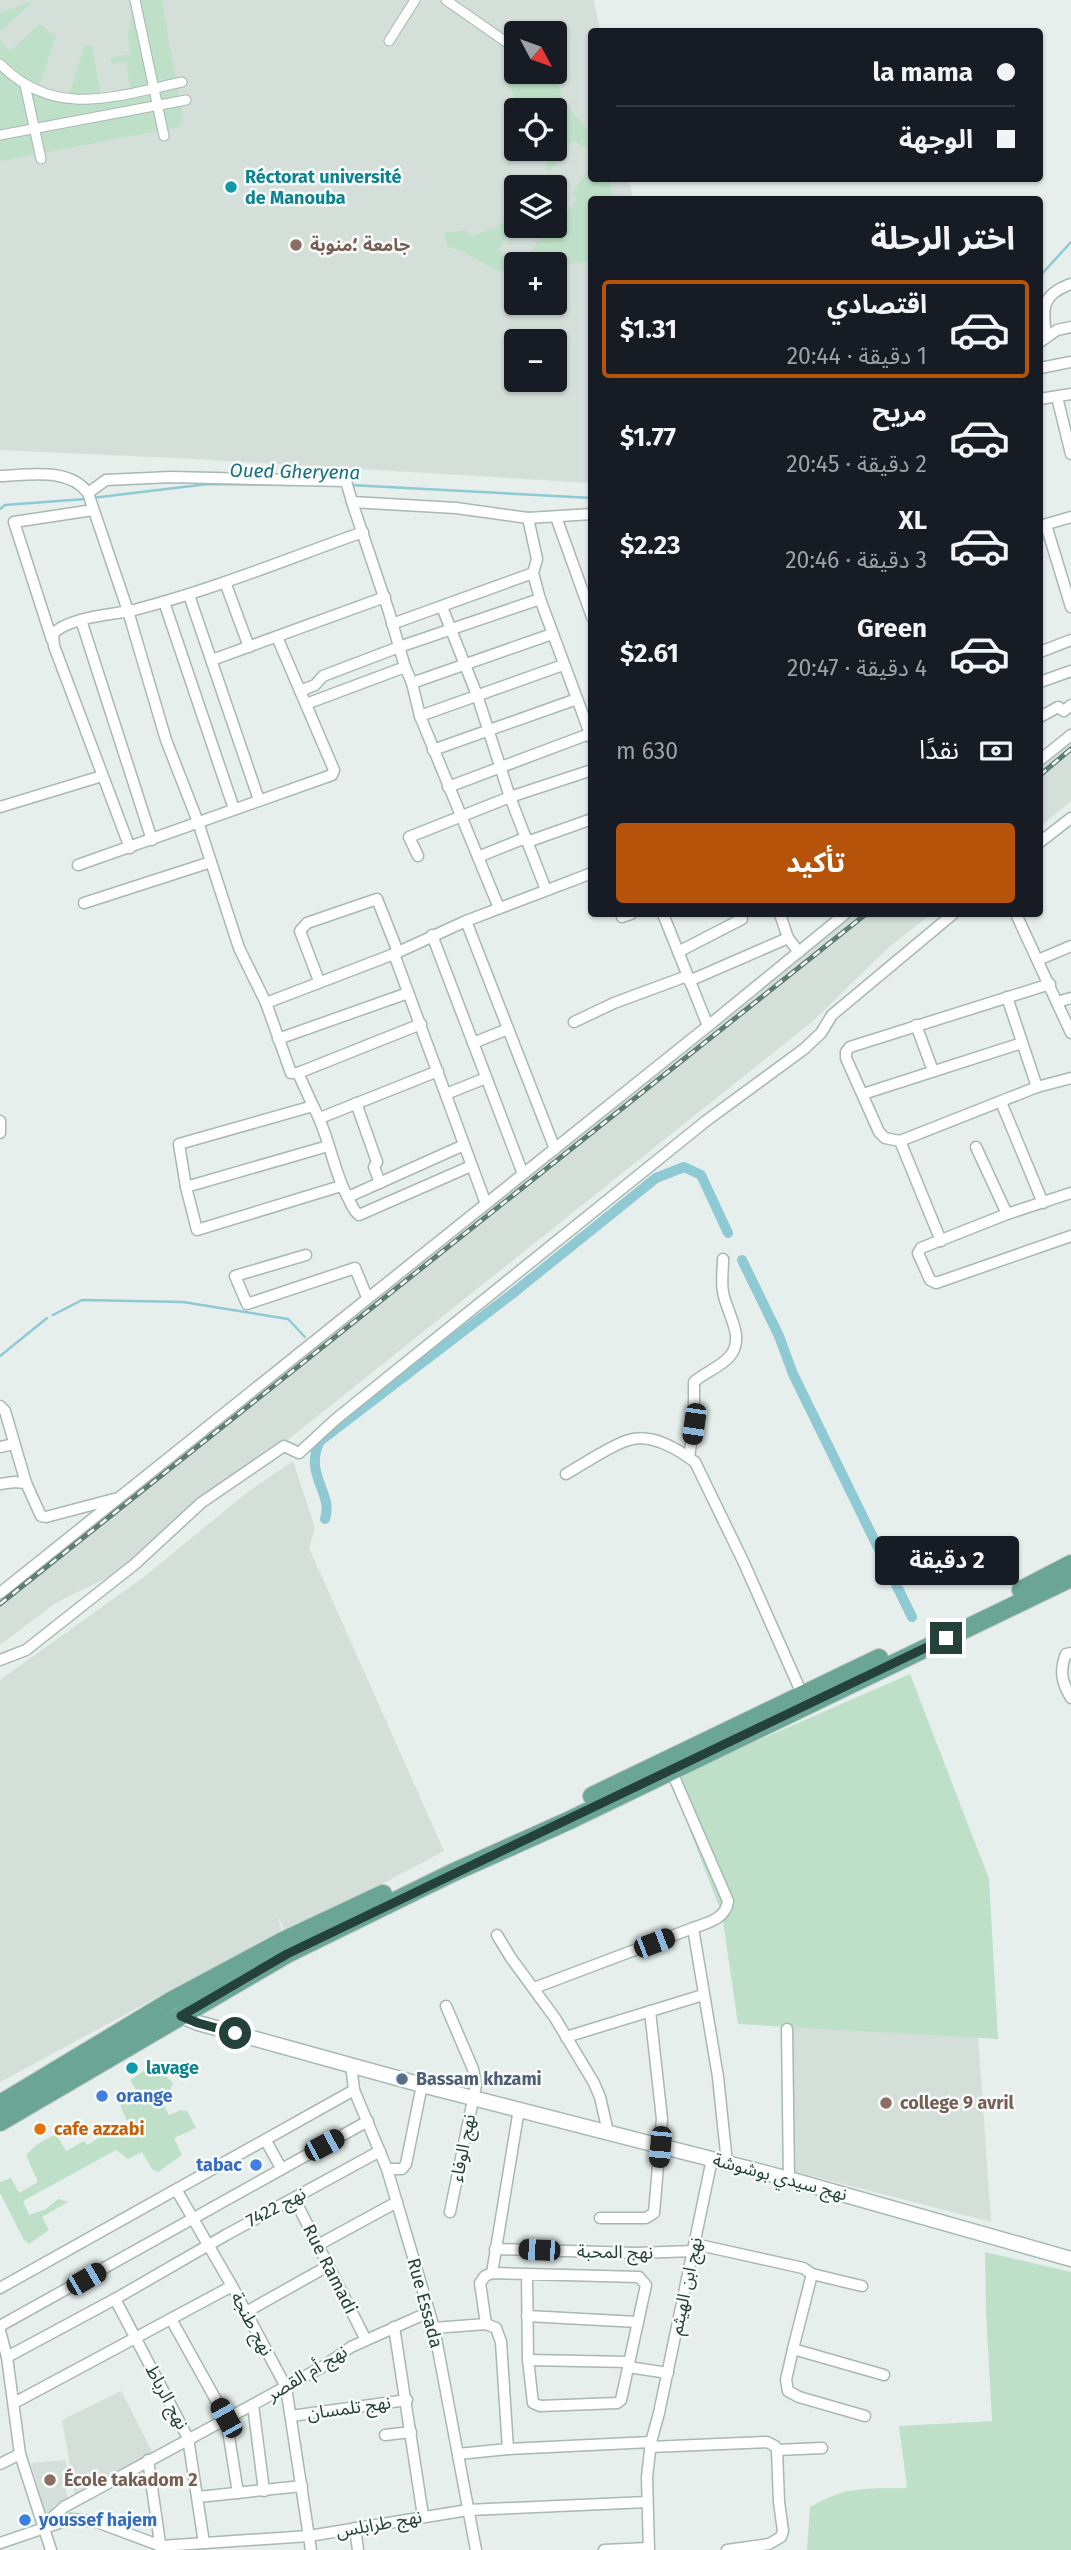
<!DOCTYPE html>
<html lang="ar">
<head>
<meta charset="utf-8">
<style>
  :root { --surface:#171b24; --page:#20242c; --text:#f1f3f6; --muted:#9ea1a6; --line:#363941; --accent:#b45309 }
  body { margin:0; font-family:"Fira Sans","Noto Sans Arabic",sans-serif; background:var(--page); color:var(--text); direction:rtl; height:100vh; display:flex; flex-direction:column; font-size:26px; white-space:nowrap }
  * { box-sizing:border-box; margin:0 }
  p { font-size:23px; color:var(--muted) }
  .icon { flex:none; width:38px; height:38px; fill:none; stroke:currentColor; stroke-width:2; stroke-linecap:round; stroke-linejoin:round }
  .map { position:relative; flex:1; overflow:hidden; direction:ltr }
  .side { position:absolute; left:588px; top:196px; width:455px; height:721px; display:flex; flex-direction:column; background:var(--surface); border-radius:7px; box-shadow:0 2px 5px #0004; direction:rtl }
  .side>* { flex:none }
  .banner { position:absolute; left:588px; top:28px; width:455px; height:154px; border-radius:7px; box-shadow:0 2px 5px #0004; direction:rtl; display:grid; align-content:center; height:154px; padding:0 28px; background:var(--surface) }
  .needle { width:46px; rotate:131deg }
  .tools { position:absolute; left:504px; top:21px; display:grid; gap:14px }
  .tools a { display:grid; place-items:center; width:63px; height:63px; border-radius:7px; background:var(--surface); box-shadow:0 2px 5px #0004; font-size:35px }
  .end { position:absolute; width:32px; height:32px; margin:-16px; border:9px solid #24423a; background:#fff; box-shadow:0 0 0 4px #fff }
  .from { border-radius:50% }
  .bubble { position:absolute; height:49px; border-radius:7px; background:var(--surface); box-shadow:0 2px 5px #0004; font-size:23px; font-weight:700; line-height:49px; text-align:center; direction:rtl }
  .car { position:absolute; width:21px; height:42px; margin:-21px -10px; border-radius:9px; box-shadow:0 0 5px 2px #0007; background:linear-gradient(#222 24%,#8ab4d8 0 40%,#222 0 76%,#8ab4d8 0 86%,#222 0) }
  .banner b { display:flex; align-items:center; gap:24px; height:66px; font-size:26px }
  .banner b+b { border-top:2px solid var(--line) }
  .banner i { width:18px; height:18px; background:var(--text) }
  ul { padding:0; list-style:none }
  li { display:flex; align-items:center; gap:21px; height:98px; margin:0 14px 10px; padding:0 14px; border:4px solid transparent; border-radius:7px }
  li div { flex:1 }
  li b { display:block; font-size:26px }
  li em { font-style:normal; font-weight:700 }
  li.selected { border-color:var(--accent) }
  li>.icon { width:63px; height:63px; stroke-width:1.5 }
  h2 { padding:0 28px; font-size:32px; line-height:84px }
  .pay { display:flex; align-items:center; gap:18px; height:77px; padding:0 28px; font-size:26px }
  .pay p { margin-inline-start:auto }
  .button { display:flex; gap:14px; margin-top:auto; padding:14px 28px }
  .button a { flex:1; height:80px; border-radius:7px; background:var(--accent); color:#fff; font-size:28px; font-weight:700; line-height:80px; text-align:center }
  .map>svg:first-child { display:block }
  .built { fill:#d4dfda; fill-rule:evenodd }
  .green { fill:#bfe0c8 }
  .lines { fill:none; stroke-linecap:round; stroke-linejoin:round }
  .stream { stroke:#8ec9d4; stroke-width:2.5 }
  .canal { stroke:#8ec9d4; stroke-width:10 }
  .pedestrian-casing { stroke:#a8b8b2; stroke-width:11 }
  .minor-casing { stroke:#a8b8b2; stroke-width:13 }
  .tertiary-casing { stroke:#a8b8b2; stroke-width:17 }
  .primary-casing { stroke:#c2cac8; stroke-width:20 }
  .pedestrian { stroke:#fff; stroke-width:9 }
  .minor { stroke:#fff; stroke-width:10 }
  .tertiary { stroke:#fff; stroke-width:14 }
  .primary { stroke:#6aa596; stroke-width:18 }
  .rail-casing { stroke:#5f7d75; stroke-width:5 }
  .rail { stroke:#f7fbf9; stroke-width:2.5; stroke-dasharray:8; stroke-linecap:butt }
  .route { stroke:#24423a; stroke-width:9 }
  .culture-dot { fill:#0f9aa8; stroke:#f7fbf9; stroke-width:2.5 }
  .education-dot { fill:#8d6e63; stroke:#f7fbf9; stroke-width:2.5 }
  .service-dot { fill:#5c6f8a; stroke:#f7fbf9; stroke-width:2.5 }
  .shop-dot { fill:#3f7fe0; stroke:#f7fbf9; stroke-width:2.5 }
  .food-dot { fill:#e8710a; stroke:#f7fbf9; stroke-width:2.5 }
  .labels { text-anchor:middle; stroke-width:5; stroke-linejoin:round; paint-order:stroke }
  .culture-label { font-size:18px; font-weight:bold; fill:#0d838f; stroke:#f7fbf9; text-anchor:start }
  .education-label { font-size:18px; font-weight:bold; fill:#785e54; stroke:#f7fbf9; text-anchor:start }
  .service-label { font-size:18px; font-weight:bold; fill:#4e5e75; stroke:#f7fbf9; text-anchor:start }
  .shop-label { font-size:18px; font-weight:bold; fill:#366cbe; stroke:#f7fbf9; text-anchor:start }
  .food-label { font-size:18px; font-weight:bold; fill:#c56008; stroke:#f7fbf9; text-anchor:start }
  .street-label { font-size:18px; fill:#24423a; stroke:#f7fbf9 }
  .water-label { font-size:19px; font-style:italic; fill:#1c6f80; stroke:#f7fbf9 }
</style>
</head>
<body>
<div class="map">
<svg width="1071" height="2550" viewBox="0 0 1071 2550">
  <rect width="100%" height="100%" fill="#e6efeb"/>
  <!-- built -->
  <g class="built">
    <path d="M0,0H594L600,31L592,32V178L629,179L633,199L592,200L591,483L195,459L0,450ZM516,33H555V72H516ZM516,110H555V149H516ZM516,187H555V226H516ZM516,264H555V303H516ZM516,341H555V380H516Z"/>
    <path d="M1071,741V801L1040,827V766Z"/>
    <path d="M855,914H931L889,947L813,1021L285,1442L121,1571L57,1602L0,1645V1599Z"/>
    <path d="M293,1461L315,1528L309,1548L444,1851L287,1935L276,1913L282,1930L0,2082V1680L145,1576L249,1491Z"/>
    <path d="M790,2026L978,2036L991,2222L789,2170Z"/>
    <path d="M121,2391L153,2453L75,2495L62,2420Z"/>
    <path d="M65,2460L67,2469L62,2471L68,2500L53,2506L55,2512L46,2515L31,2463Z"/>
  </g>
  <!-- green -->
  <g class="green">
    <path d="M133,0H162L183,120L179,127L0,161V40L10,51L40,24L56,36L39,88L69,94L85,45H92L101,94L130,88L126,62L112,64L111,58L130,54L128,39Z"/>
    <path d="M33,1L0,32V13Z"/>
    <path d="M554,74L566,105L591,133L592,153L573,140L550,171L545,170L551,149H555V110L550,99L518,105L508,84Z"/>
    <path d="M591,165L592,178L609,179L614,199L592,200L591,261L555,266V264H522L549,226L557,227L577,198L572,194Z"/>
    <path d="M516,212V225L498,250L518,264L516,272C497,274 485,263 469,255C463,251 455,249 448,247L444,233L466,230L472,236L496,227Z"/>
    <path d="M910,1674L989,1879L998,2039L738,2024L722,1914L670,1779Z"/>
    <path d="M160,2070L173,2083L170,2090L159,2097L169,2115L181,2110L187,2111L196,2128L174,2138L182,2155L158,2172L152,2169L142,2152L128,2159L116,2150L23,2201L29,2215L46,2209L58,2199L68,2202L42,2217L49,2230L29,2244L24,2240L0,2193V2182L11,2178L19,2193L38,2182L26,2155L36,2145L56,2134L66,2151L84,2141L87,2145L102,2136L115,2137L131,2130L120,2105L138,2093L130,2080L144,2071L148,2076Z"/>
    <path d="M985,2252L1071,2272V2550H807L810,2507C848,2485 867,2489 907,2488L899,2426L992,2421L986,2311Z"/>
  </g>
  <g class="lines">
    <!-- stream -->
    <g class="stream">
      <path d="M1040,276L1071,242"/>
      <path d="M350,485L592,498"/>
      <path d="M92,498L208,484L291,485"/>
      <path d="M0,509L5,505L85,499"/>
      <path d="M53,1315L82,1300L183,1302L288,1319L305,1337"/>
      <path d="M0,1356L47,1318"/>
    </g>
    <!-- canal -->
    <g class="canal">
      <path d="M742,1260L779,1336L793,1374L912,1617"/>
      <path d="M325,1519C334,1494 303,1474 320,1441L512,1294L656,1178L684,1167L701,1175L728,1233"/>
    </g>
    <!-- pedestrian casing -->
    <g class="pedestrian-casing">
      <g id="pedestrian">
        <path d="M135,0L164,136"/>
        <path d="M446,0L516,49"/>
        <path d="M389,41L415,0"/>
        <path d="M0,64C55,120 116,96 182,82"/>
        <path d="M25,85L41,159"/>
        <path d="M0,135L186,100"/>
      </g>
    </g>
    <!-- minor casing -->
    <g class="minor-casing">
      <g id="minor">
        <path d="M1046,337C1043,309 1040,295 1071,284"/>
        <path d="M1040,342L1057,330L1071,327"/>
        <path d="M1040,368L1071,362"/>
        <path d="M1057,397L1071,454"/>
        <path d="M1040,399L1071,394"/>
        <path d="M0,476C29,475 69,467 88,493L128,611L166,740L198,822L239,948L266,1003L291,1073H298L421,1024"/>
        <path d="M88,493L106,480L171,477L346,481L352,502L456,508L528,518L592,514"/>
        <path d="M352,502L389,612L405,667L412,683L420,716L499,908"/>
        <path d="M556,517L592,617"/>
        <path d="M528,518L537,559L533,573L540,599L592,739"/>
        <path d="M1046,525L1071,607"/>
        <path d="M1040,526L1071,517"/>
        <path d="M225,582L249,647"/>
        <path d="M189,595L259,800"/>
        <path d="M164,602L234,809"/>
        <path d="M442,607L477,695L510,797L546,890"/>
        <path d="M81,620L152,840"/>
        <path d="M392,624L533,573"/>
        <path d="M52,640L14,522L93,510"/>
        <path d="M1040,652L1071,640"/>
        <path d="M212,660L385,597"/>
        <path d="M1040,682L1071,671"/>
        <path d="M412,683L552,634"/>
        <path d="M300,691L315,685L323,676L399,647L540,599"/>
        <path d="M306,704L405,667"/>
        <path d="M420,716L563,665"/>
        <path d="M1040,717L1058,707L1064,711L1071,705"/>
        <path d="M433,750L577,699"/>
        <path d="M1040,760L1071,735"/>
        <path d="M448,787L589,734"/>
        <path d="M0,807L102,776"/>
        <path d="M527,842L592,819"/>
        <path d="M1040,842L1071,818"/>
        <path d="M130,848L54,646L53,634C68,617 112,615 134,610C212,590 287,559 363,532"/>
        <path d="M418,856L409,837L510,797L592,770"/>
        <path d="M478,857L525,838"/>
        <path d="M78,865L332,775L334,770L277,637"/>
        <path d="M84,903L211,862"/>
        <path d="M663,914L708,1026"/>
        <path d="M780,914L788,938L799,952"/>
        <path d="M1016,914L1071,1033"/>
        <path d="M622,917L631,914"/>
        <path d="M466,921L555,1149"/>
        <path d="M432,935L523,1174"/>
        <path d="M678,952L742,919"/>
        <path d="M394,954L486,1204"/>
        <path d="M1038,960L1071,946"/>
        <path d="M319,981L300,931L307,923L377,899L398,952"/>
        <path d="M689,981L788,938"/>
        <path d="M1050,984L850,1047L846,1052V1058L879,1132L885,1138L900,1141L1037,1087L1071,1078"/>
        <path d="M1007,997L1037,1087"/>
        <path d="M1057,1002L1071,998"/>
        <path d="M266,1003L394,954L466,921L592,873"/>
        <path d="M574,1022L614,1003L687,976"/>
        <path d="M916,1025L933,1071"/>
        <path d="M278,1039L408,993"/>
        <path d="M473,1043L508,1029"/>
        <path d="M298,1073L313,1106"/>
        <path d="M446,1094L486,1078"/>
        <path d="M863,1094L1022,1043"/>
        <path d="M1001,1102L1043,1203"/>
        <path d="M356,1103L377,1162L374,1167L380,1183"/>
        <path d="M320,1118L438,1071"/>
        <path d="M0,1121V1133"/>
        <path d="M900,1141L941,1241"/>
        <path d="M976,1147L1007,1214"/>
        <path d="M341,1186L197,1230L186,1187L179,1144L313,1106C329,1134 332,1167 347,1196C351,1203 352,1209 359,1215L471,1166"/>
        <path d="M186,1187L328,1146"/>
        <path d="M1071,1193L1007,1214L921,1248L918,1253L930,1280L936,1283L1071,1236"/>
        <path d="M348,1197L464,1145"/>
        <path d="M306,1255L235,1276L247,1304L355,1268L367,1297"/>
        <path d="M0,1406L5,1411L26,1483L41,1516L46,1517L114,1499"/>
        <path d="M0,1447L14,1444"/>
        <path d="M689,1457L694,1424V1382C705,1372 721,1367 730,1356C746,1337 726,1312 723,1292C721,1282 723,1270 723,1259"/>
        <path d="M566,1474C582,1465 613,1444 629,1440C651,1433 678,1449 695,1462L744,1563L802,1694"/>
        <path d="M0,1484L14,1482L26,1483"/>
        <path d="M0,1593L708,1026L845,914"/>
        <path d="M1071,1653L1066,1654C1059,1671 1062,1683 1071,1698"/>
        <path d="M0,1660L26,1650L135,1564L201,1503L284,1446L299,1453L336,1419L706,1121L804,1049L821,1033L832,1015L953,914"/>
        <path d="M693,1928L718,2077L727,2163"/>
        <path d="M497,1935L511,1958L555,2018L594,2083L600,2097L608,2132"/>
        <path d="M534,1988L693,1928C707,1923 726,1919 728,1901L671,1770"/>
        <path d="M446,2006L473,2069L476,2085L450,2212"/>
        <path d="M787,2029L789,2179"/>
        <path d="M566,2037L703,1995"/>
        <path d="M351,2064L354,2090L387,2169L434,2328L476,2550"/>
        <path d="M266,2141L281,2168"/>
        <path d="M387,2169H402L406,2164L422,2085"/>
        <path d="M177,2191L232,2286L286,2387L311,2550"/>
        <path d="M294,2198L366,2340"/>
        <path d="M600,2218H646L654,2213L662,2119L650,2011"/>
        <path d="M695,2244L803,2268L812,2274L862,2286"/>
        <path d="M318,2245L397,2202"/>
        <path d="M495,2249L636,2253L694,2251"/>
        <path d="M492,2273L519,2109"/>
        <path d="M812,2274L793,2349L884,2375"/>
        <path d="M0,2288L354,2090"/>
        <path d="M115,2299L188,2438L204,2543"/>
        <path d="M246,2312L328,2266"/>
        <path d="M527,2316L638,2322"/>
        <path d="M171,2319L226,2418L238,2493"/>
        <path d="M486,2324L480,2283L485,2276L492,2273L639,2277L646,2285L621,2400L617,2403L540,2406L533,2403L528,2360L527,2274"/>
        <path d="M0,2326L368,2121"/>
        <path d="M394,2327L423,2516"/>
        <path d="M434,2328L486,2324L496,2328L501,2342L508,2449"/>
        <path d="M0,2331L7,2357L20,2454L51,2550"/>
        <path d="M793,2349L786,2380L788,2391L799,2397L865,2416"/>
        <path d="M7,2357L115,2299L226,2235L380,2151"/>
        <path d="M528,2360L629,2362"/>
        <path d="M628,2367L668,2373"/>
        <path d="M14,2403L232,2286"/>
        <path d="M253,2405L264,2491"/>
        <path d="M291,2416L407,2400"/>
        <path d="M385,2435L411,2432"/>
        <path d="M650,2447L767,2442L775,2446L777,2450L822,2448"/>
        <path d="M458,2454L508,2449L651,2442L659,2413L712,2159"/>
        <path d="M148,2460L161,2550"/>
        <path d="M0,2464L20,2454"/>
        <path d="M198,2497L302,2486"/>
        <path d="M44,2525L64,2507L324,2366L351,2347L429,2312"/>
        <path d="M355,2528L358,2550"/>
        <path d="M0,2543L71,2519L97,2522L161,2546L309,2536L468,2510L647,2502"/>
        <path d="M604,2550L648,2548"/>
        <path d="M649,2550L647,2477L651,2442"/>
        <path d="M727,2550L769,2544L781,2537L783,2531L779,2502L777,2450"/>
      </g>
    </g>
    <!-- tertiary casing -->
    <g class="tertiary-casing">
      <path id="tertiary" d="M177,2010L181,2016L198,2023L422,2085L789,2179L1071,2259"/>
    </g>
    <!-- primary casing -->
    <g class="primary-casing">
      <g id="primary">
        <path d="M1021,1590L1071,1564"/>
        <path d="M592,1796L879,1658"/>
        <path d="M0,2104L171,2001L281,1942L383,1894"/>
        <path d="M0,2122L287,1954L452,1873L570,1820L1071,1578"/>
      </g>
    </g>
    <!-- pedestrian -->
    <use href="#pedestrian" class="pedestrian"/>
    <!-- minor -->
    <use href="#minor" class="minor"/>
    <!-- tertiary -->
    <use href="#tertiary" class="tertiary"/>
    <!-- primary -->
    <use href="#primary" class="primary"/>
    <!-- rail casing -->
    <g class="rail-casing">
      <g id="rail">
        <path d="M1040,775L1071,749"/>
        <path d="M0,1604L866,914"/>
      </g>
    </g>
    <!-- rail -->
    <use href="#rail" class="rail"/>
  </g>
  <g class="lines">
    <!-- route -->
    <path class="route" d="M235,2033L198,2023L181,2016L287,1954L946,1638"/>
  </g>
  <!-- markers -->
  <g class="culture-dot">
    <circle cx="231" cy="187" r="7"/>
    <circle cx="132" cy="2068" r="7"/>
  </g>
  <g class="education-dot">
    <circle cx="296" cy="245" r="7"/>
    <circle cx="886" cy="2103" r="7"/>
    <circle cx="50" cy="2480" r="7"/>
  </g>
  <circle class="service-dot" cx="402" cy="2079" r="7"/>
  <g class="shop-dot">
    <circle cx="102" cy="2096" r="7"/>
    <circle cx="256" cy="2165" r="7"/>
    <circle cx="25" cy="2520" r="7"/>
  </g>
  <circle class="food-dot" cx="40" cy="2129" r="7"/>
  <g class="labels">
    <!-- culture labels -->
    <g class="culture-label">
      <text x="245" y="183">Réctorat université<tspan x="245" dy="21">de Manouba</tspan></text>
      <text x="146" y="2074">lavage</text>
    </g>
    <!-- education labels -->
    <g class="education-label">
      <text x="310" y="251">جامعة ؛منوبة</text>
      <text x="900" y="2109">college 9 avril</text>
      <text x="64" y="2486">École takadom 2</text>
    </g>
    <!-- service labels -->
    <g class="service-label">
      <text x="416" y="2085">Bassam khzami</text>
    </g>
    <!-- shop labels -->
    <g class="shop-label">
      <text x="116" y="2102">orange</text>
      <text x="242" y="2171" text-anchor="end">tabac</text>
      <text x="39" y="2526">youssef hajem</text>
    </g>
    <!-- food labels -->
    <g class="food-label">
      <text x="54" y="2135">cafe azzabi</text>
    </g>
    <!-- street labels -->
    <g class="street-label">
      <text transform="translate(463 2148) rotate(-79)" y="6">نهج الوفاء</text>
      <text transform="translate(780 2177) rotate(15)" y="6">نهج سيدي بوشوشة</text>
      <text transform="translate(276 2207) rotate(-28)" y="6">نهج 7422</text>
      <text transform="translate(615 2252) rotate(1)" y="6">نهج المحبة</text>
      <text transform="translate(330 2269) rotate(63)" y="6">Rue Ramadi</text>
      <text transform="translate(686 2286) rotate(-78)" y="6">نهج ابن الهيثم</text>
      <text transform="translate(425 2303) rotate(75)" y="6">Rue Essada</text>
      <text transform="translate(252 2324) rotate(62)" y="6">نهج طنجة</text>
      <text transform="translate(307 2373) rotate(-31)" y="6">نهج أم القصر</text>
      <text transform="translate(167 2397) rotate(62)" y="6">نهج الرباط</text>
      <text transform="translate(349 2408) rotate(-8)" y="6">نهج تلمسان</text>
      <text transform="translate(379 2524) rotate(-10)" y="6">نهج طرابلس</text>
    </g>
    <!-- water labels -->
    <g class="water-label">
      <text transform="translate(295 471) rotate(1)" y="7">Oued Gheryena</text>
    </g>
  </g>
</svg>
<div class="tools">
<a><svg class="needle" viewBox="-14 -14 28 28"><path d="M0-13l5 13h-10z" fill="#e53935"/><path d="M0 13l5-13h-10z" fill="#9ea1a6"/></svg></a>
<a><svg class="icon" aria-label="locate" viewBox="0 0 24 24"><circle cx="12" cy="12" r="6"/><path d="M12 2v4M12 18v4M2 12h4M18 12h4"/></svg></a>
<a><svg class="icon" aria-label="layers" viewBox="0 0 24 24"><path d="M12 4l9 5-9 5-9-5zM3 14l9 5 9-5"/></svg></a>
<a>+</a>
<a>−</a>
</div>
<i class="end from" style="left:235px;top:2033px"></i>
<i class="end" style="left:946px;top:1638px"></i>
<div class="bubble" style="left:875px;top:1536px;width:144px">2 دقيقة</div>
<i class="car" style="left:694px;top:1424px;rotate:188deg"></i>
<i class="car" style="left:654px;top:1943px;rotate:69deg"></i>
<i class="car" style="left:324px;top:2145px;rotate:62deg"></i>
<i class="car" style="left:660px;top:2147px;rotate:185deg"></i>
<i class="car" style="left:539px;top:2250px;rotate:272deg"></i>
<i class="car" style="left:86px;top:2279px;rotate:60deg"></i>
<i class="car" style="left:226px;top:2418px;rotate:331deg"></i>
<div class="banner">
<b><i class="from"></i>la mama</b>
<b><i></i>الوجهة</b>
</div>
<section class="side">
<h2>اختر الرحلة</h2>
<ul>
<li class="selected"><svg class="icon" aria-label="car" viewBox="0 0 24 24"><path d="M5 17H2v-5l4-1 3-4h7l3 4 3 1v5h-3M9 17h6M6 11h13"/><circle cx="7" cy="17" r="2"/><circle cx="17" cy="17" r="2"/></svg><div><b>اقتصادي</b><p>1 دقيقة · 20:44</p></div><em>$1.31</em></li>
<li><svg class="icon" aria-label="car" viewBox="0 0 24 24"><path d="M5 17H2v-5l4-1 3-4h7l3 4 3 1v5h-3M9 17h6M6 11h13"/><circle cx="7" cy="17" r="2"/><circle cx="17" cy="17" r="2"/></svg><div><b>مريح</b><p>2 دقيقة · 20:45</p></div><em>$1.77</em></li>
<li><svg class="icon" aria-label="car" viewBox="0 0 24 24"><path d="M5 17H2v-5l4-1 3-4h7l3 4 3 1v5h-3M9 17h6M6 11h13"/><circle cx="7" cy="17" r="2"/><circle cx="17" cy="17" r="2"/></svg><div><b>XL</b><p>3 دقيقة · 20:46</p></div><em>$2.23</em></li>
<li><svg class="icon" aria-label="car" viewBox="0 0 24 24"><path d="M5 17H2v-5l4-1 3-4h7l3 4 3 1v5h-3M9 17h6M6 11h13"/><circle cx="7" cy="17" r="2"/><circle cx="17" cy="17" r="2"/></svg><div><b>Green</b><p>4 دقيقة · 20:47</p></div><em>$2.61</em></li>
</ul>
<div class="pay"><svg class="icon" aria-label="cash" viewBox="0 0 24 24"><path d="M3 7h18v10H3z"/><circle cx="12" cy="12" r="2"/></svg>نقدًا<p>630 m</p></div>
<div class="button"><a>تأكيد</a></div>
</section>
</div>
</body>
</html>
